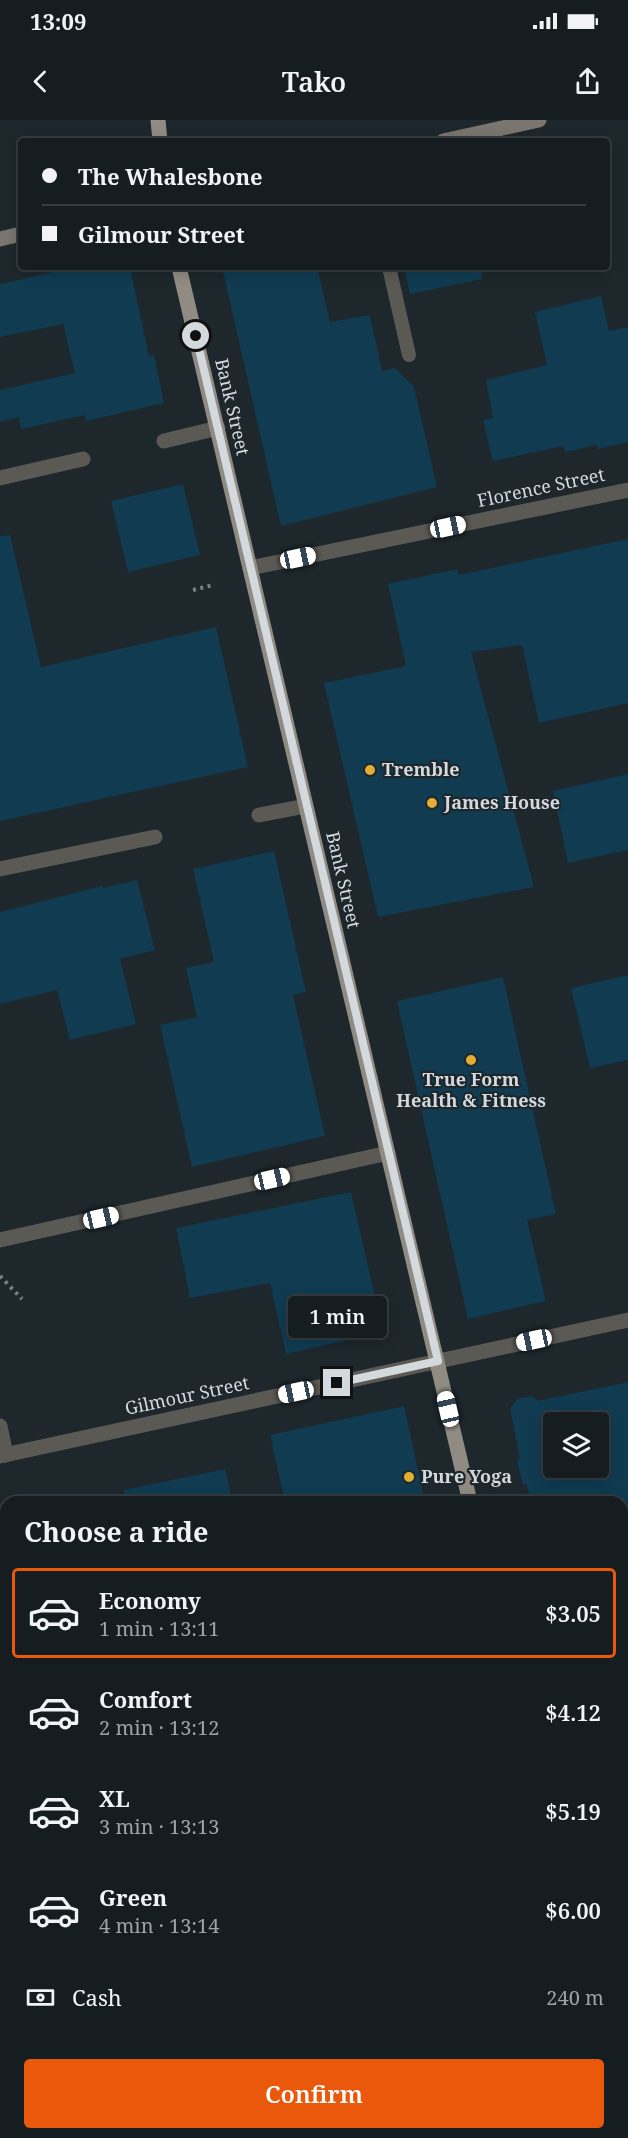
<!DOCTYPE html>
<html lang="en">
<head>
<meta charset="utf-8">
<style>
  :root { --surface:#161d21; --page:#1f262a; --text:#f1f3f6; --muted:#9ea2a5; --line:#353b3f; --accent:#ea580c }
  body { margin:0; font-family:"Noto Serif",serif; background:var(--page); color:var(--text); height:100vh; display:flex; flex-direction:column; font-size:22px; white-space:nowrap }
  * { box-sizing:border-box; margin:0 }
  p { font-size:20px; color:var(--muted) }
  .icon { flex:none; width:33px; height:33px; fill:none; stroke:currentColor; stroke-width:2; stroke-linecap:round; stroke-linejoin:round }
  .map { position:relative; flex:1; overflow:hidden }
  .drawer { position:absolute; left:0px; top:1376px; width:628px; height:644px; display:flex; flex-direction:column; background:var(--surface); border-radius:18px 18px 0 0; box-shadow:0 3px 15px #0003,0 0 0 2px var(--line) }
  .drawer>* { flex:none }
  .banner { position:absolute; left:18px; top:18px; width:592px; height:132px; border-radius:6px; box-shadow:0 3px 15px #0003,0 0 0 2px var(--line); display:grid; align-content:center; height:132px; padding:0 24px; background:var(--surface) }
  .fabs { position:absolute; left:543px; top:1292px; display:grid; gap:12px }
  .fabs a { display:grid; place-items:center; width:66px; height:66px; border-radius:6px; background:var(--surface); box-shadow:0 3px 15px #0003,0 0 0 2px var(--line); font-size:30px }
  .end { position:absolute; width:27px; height:27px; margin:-14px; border:8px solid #d3d9dd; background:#111; box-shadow:0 0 0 3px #111 }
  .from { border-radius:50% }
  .bubble { position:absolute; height:42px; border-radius:6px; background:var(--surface); box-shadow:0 3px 15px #0003,0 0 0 2px var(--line); font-size:20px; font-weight:600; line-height:42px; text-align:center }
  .car { position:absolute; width:18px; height:36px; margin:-18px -9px; border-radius:8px; box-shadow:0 0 4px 2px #0007; background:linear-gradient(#fff 24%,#345 0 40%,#fff 0 76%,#345 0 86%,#fff 0) }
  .banner b { display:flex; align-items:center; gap:21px; height:57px; font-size:22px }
  .banner b+b { border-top:2px solid var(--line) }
  .banner i { width:15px; height:15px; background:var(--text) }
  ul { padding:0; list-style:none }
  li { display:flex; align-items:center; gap:18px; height:90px; margin:0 12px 9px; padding:0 12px; border:3px solid transparent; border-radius:6px }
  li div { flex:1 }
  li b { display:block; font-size:22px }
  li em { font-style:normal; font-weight:600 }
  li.current { border-color:var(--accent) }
  li>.icon { width:54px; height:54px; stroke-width:1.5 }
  h2 { padding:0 24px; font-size:27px; line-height:72px }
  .pay { display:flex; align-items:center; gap:15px; height:66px; padding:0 24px; font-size:22px }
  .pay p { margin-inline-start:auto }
  .button { display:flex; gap:12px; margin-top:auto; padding:12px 24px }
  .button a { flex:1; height:69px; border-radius:6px; background:var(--accent); color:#fff; font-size:24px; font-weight:600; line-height:69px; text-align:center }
  .status { display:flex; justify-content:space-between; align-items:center; height:42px; padding:0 30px; background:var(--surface); direction:ltr }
  .status svg { height:16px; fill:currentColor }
  header { display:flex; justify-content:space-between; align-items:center; height:78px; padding:0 24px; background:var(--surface); font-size:27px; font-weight:600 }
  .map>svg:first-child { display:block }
  .building { fill:#103b51; fill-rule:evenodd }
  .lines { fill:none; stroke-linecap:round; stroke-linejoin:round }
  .path { stroke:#798185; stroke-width:4; stroke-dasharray:3 4.5; stroke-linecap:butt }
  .lane { stroke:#5b5954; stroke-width:14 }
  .street { stroke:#5b5954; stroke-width:15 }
  .secondary { stroke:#7a766f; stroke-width:15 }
  .primary { stroke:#918c83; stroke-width:15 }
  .route { stroke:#d3d9dd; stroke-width:8 }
  .poi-dot { fill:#e2af34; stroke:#1d272c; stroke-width:2 }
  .labels { text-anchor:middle; stroke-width:4.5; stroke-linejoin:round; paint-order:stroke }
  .street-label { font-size:18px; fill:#d3d9dd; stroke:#1d272c }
  .poi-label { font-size:18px; font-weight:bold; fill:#d3d9dd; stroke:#1d272c; text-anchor:start }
</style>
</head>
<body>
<div class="status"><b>13:09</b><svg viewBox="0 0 49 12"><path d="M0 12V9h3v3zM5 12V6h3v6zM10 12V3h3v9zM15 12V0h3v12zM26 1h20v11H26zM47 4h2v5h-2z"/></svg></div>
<header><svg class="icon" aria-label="back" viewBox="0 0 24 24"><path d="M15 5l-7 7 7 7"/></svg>Tako<svg class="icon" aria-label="share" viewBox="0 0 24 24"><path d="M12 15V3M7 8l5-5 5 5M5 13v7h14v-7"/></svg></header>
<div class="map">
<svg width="628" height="2018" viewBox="0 0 628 2018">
  <rect width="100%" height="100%" fill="#1d272c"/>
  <!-- building -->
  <g class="building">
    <path d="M77,147H130L149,236L154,235L164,283L86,301L85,295L21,309L19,297L0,302V270L75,253L63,204L0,217V164Z"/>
    <path d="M222,147H317L330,202L370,195L382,251L395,248L414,267L437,367L281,406Z"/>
    <path d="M404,147H481L482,159L410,174Z"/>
    <path d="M601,176L609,211L628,207V322L598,329L597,325L565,332L563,326L493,341L483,300L493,298L486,260L547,245L535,192Z"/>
    <path d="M183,364L200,435L128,452L111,381Z"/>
    <path d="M10,415L41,547L216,507L248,647L0,701V416Z"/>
    <path d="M628,419V583L539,603L522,525L471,532L534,767L378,797L324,563L406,546L388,464L457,449L459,455Z"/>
    <path d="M628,654V730L568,743L553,671Z"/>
    <path d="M274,731L306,872L293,875L325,1016L192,1047L160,905L197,897L186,848L214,842L193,749Z"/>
    <path d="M137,760L155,830L120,839L136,904L70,920L57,870L0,884V792L102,766L103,768Z"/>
    <path d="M628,855V940L590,948L571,868Z"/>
    <path d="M503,857L556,1094L527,1100L546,1181L468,1199L397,881Z"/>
    <path d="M351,1072L383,1212L286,1234L270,1163L190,1178L176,1108Z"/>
    <path d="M628,1262V1382H530L527,1365H523L517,1340L520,1339L510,1288L517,1279L532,1276L538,1281ZM554,1302H598V1347H554Z"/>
    <path d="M404,1286L425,1382H285L270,1315Z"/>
    <path d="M225,1349L233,1382H125L124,1370Z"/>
  </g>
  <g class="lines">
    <!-- path -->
    <g class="path">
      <path d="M193,470L213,465"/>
      <path d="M0,1156L22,1179"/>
    </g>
    <!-- lane -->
    <path class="lane" d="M389,147L409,235"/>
    <!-- street -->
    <g class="street">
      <path d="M164,321L218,308"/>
      <path d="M0,358L83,339"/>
      <path d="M250,448L628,370"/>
      <path d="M259,695L306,686"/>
      <path d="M0,749L155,717"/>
      <path d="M0,1120L388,1033"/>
      <path d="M0,1306L6,1335"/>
      <path d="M0,1336L628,1200"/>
      <path d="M622,1616L628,1615"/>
      <path d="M0,1749L6,1748"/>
    </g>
    <!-- secondary -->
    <g class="secondary">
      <path d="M443,21L539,0"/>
      <path d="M0,119L21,114"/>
    </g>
    <!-- primary -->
    <g class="primary">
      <path d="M158,0L160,21"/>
      <path d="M179,147L470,1382"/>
      <path d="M618,2013L619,2018"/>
    </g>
  </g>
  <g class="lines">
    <!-- route -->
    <path class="route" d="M196,216L438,1241L337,1263"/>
  </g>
  <!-- markers -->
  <g class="poi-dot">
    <circle cx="370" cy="650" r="6"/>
    <circle cx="432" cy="683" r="6"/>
    <circle cx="471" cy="940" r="6"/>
    <circle cx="409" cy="1357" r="6"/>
  </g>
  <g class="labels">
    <!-- street labels -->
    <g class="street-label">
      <text transform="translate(232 287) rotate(77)" y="6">Bank Street</text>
      <text transform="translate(541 368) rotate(-12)" y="6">Florence Street</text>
      <text transform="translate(343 760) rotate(77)" y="6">Bank Street</text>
      <text transform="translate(187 1276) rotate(-12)" y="6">Gilmour Street</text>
    </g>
    <!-- poi labels -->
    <g class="poi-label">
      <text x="382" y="656">Tremble</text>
      <text x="444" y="689">James House</text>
      <text x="471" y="966" text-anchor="middle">True Form<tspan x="471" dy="21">Health &amp; Fitness</tspan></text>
      <text x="421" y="1363">Pure Yoga</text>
    </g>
  </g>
</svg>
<div class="fabs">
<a><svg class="icon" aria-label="layers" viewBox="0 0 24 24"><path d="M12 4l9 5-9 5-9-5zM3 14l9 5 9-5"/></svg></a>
</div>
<i class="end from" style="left:196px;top:216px"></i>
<i class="end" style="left:337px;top:1263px"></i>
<div class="bubble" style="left:288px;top:1176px;width:99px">1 min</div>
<i class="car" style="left:448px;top:407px;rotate:78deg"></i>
<i class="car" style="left:298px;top:438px;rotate:78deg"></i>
<i class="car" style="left:272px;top:1059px;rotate:77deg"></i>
<i class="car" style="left:101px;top:1098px;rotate:77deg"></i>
<i class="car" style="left:534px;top:1220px;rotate:258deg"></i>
<i class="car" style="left:296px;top:1272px;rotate:258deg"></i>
<i class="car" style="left:448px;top:1289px;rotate:347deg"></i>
<div class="banner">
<b><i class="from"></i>The Whalesbone</b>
<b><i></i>Gilmour Street</b>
</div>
<section class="drawer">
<h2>Choose a ride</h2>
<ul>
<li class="current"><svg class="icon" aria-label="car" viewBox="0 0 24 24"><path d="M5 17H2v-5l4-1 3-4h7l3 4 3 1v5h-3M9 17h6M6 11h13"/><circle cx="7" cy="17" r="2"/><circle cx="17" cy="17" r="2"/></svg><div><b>Economy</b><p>1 min · 13:11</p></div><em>$3.05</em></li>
<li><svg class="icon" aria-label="car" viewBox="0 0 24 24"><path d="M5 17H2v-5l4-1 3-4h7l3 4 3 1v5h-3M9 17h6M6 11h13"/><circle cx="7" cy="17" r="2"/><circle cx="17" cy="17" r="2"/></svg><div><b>Comfort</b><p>2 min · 13:12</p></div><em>$4.12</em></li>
<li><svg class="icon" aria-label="car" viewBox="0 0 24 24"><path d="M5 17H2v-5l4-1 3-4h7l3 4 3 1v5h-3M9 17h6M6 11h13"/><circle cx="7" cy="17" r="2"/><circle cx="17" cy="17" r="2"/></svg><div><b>XL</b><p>3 min · 13:13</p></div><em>$5.19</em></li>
<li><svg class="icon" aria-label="car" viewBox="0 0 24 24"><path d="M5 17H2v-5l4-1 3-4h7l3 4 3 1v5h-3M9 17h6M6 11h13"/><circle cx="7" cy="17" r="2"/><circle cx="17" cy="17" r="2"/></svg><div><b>Green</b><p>4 min · 13:14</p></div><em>$6.00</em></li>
</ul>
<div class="pay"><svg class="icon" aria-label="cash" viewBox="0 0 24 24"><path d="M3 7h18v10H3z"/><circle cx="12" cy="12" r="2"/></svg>Cash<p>240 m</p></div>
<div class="button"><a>Confirm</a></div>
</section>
</div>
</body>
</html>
